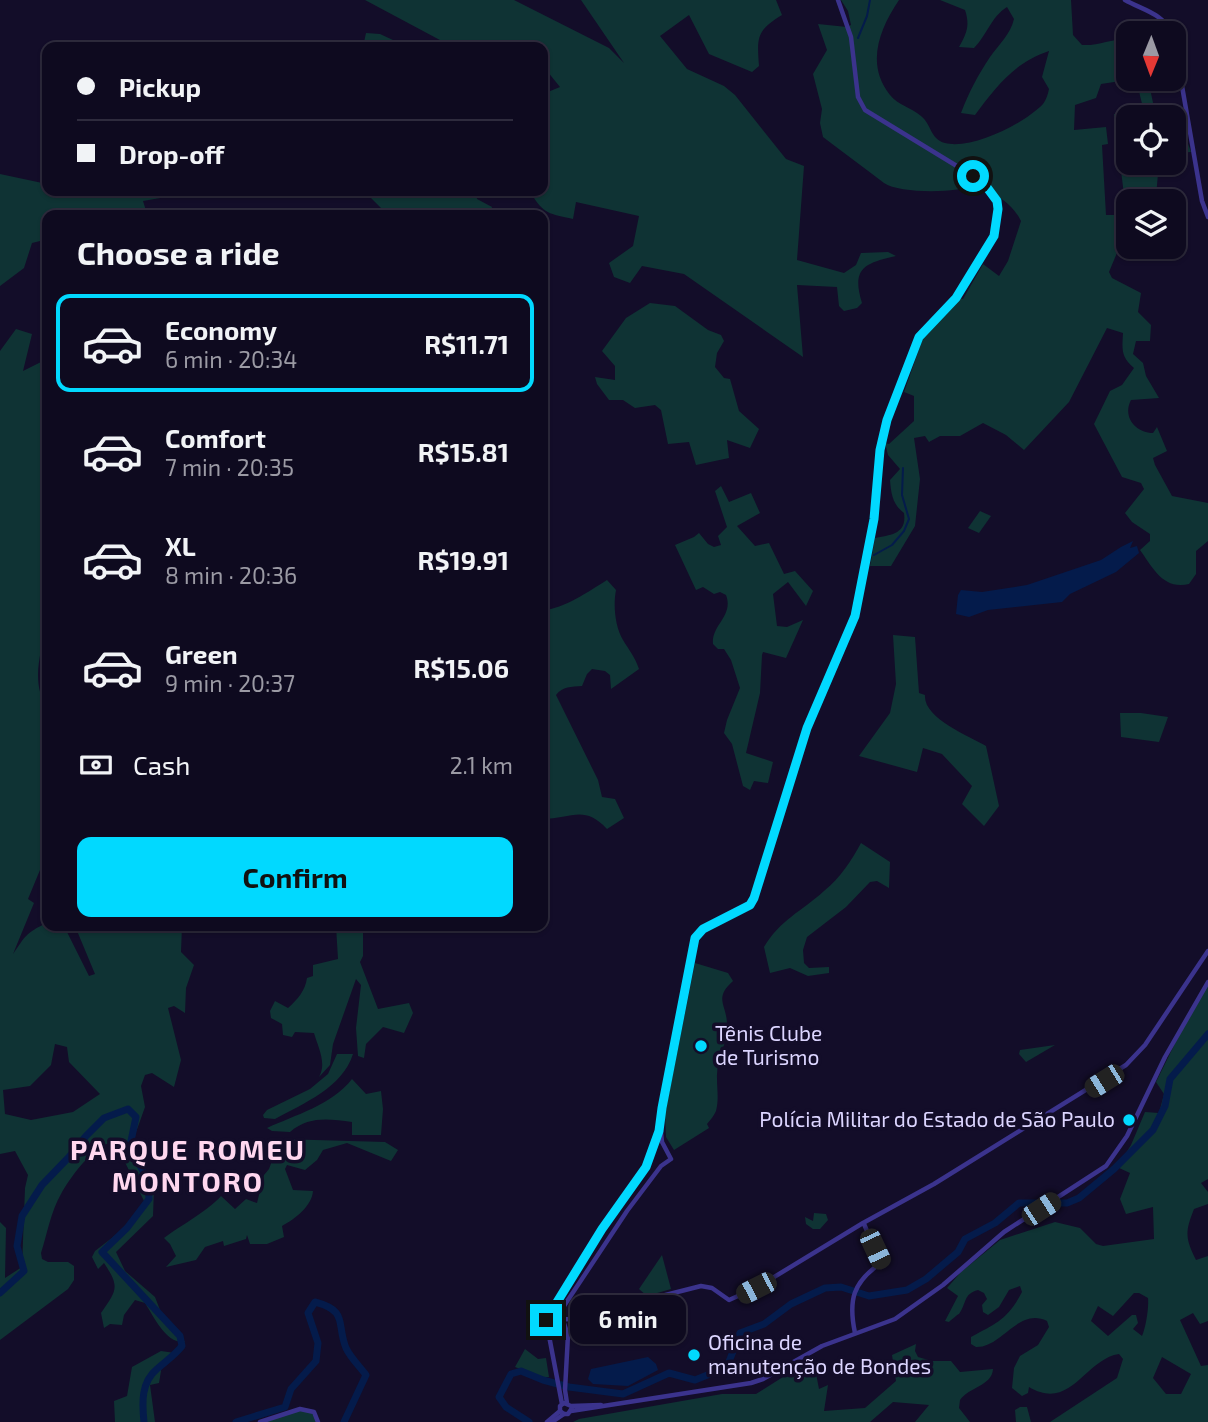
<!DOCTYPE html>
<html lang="en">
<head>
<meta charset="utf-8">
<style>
  :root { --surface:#0e0a1f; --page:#1c182c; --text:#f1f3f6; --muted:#9b9aa4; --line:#2e2b3d; --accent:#01d9ff }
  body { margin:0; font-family:"Exo 2",sans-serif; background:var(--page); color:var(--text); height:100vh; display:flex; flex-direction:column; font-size:26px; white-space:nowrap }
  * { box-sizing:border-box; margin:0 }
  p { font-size:23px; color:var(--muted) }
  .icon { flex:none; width:38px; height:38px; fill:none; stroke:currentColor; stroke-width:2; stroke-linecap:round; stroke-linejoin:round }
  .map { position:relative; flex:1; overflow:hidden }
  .sheet { position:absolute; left:42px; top:210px; width:506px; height:721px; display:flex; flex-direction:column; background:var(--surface); border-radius:14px; box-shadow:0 2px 5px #0004,0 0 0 2px var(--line) }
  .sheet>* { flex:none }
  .top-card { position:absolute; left:42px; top:42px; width:506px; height:154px; border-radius:14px; box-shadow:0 2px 5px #0004,0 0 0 2px var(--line); display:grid; align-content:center; height:154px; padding:0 35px; background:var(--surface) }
  .needle { width:46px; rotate:181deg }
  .fabs { position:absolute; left:1116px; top:21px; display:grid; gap:14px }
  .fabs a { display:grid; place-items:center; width:70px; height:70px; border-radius:14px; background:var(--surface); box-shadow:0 2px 5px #0004,0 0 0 2px var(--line); font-size:35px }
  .end { position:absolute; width:32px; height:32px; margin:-16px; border:9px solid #01d9ff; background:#111; box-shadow:0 0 0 4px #111 }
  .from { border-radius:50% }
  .bubble { position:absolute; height:49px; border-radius:14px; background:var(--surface); box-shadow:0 2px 5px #0004,0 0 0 2px var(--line); font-size:23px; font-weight:700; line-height:49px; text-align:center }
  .car { position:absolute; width:21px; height:42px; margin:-21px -10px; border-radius:9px; box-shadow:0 0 5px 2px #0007; background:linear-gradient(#222 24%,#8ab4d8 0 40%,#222 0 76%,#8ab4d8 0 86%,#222 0) }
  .top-card b { display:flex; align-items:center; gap:24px; height:66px; font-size:26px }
  .top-card b+b { border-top:2px solid var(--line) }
  .top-card i { width:18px; height:18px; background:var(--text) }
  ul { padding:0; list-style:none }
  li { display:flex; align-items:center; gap:21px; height:98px; margin:0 14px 10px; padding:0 21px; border:4px solid transparent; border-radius:14px }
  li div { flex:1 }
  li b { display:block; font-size:26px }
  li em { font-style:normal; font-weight:700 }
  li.selected { border-color:var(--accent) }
  li>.icon { width:63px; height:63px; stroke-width:1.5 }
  h2 { padding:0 35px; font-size:32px; line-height:84px }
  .pay { display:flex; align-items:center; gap:18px; height:77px; padding:0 35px; font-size:26px }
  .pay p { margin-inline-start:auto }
  .button { display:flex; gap:14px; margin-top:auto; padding:14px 35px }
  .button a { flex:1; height:80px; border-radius:14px; background:var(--accent); color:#111; font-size:28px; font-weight:700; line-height:80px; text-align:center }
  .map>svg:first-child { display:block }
  .green { fill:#0f3334; fill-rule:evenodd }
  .water { fill:#041b4b }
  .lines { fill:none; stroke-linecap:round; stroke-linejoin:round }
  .stream { stroke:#041b4b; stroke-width:2 }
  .river { stroke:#041b4b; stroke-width:7 }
  .minor { stroke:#3b338d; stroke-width:4.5 }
  .route { stroke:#01d9ff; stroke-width:9 }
  .poi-dot { fill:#01d9ff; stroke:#130d29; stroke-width:2.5 }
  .labels { text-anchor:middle; stroke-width:7; stroke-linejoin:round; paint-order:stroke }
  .poi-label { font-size:21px; fill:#dcd5ff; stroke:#130d29; text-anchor:start }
  .district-label { font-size:28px; font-weight:bold; letter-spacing:2px; fill:#ffd7ef; stroke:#130d29 }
</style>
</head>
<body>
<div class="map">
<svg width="1208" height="1422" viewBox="0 0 1208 1422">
  <rect width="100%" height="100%" fill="#130d29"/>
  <!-- green -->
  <g class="green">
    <path d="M365,0H514L609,48L624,63L581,0H776L782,15C756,31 757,37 759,66L752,72L709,54L689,15L660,36L687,69L724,86L735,95L786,159L804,166L797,260L844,273L856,265L861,253L888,252L896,256C865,263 851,268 862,303L857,308L844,311L839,306L837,287L797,285L803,357L684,274L642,266L630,283L614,277L609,263L633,246L639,216L576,202L573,219C550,214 543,214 531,193L530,191H542L543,94L560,87L543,66L542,47H453Z"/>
    <path d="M841,0H899C880,28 865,64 890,95C898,105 912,108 921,116C932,125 930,139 945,143C972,150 1025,123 1043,104C1046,100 1048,94 1049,89L1042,77L1049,51C1015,62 996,87 975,115L961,113C969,92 978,75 990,57C1000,43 1010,35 1014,19L1007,7C991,17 987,35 974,48L959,47C967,33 970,25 965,10L940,0H1071L1073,35L1082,45C1099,46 1113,38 1129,39V79H1134L1101,84L1096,98L1075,105L1074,130L1106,127L1108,144L1102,145L1106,215H1115L1119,248L1109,272L1112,278L1141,293L1138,312L1151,325L1150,341H1136L1133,354L1143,363L1146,376L1159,398L1131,400C1122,417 1136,433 1153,433L1157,427L1167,451L1153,458L1155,465L1172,496L1208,503V541L1196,551V574L1189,584C1163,590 1153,568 1140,550L1150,541V534L1132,522L1125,513L1144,489L1141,483L1122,477L1094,424L1110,391L1122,385L1134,368C1121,357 1122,350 1123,333L1107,328L1069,402L1024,450L1006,435L983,423L960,436H940L929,442L925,436L914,438L920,479L915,526L891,566H870L875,538C891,535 907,534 904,513C893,505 891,494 890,480L900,469L888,455L885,443L889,444L914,421V396L904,392L923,338L960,298L963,299L983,264L999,276L1008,261L1021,221C1010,200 995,195 975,185C959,193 900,194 884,183C864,168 843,152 823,137L820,123L822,109L813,74L827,50L818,24L847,27L851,25L848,11Z"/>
    <path d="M366,33L380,34L408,47H363Z"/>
    <path d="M1136,79H1148L1156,117H1129V163H1159L1156,196L1129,201V208L1126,211L1114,114L1144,112Z"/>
    <path d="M1186,125L1187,141L1191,152L1174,153V126Z"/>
    <path d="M0,174L47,184V191H164L166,197L143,201L147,214L169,212V215H47V242L44,240L32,243L24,268L0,286Z"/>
    <path d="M368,191H476L477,199L492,207L490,215H388L365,192Z"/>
    <path d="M650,303L675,306L708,330L721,335L724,341L717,353L715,367L724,378L730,379L739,411L759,429L750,448L727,440L729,458L696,465L689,442L668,444L661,410L655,405L635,408L623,400H609L597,384L595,377L615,380V366L602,351L626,318Z"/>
    <path d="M16,329L32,334L23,371L47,359V627C40,653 31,683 47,708V853L28,899L34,903L13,954C25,937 25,933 47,923V926H64L89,976L95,974L75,926H182L181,952L194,965L186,988L185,1013L174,1006L168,1008L181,1060L174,1087L152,1073L145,1075L141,1086L145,1107L135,1135V1155L154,1188L153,1216L116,1252L125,1271L155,1297L160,1310L185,1342C166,1344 154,1317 145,1303L135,1300L124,1315L122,1325L110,1324L104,1328L101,1313C117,1290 120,1287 104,1263L98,1269L92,1257L95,1251L139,1217L146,1205L120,1152L110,1143C93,1146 69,1179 61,1194C51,1211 47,1234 41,1253L42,1259L48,1262H68L74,1266V1280L68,1289L0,1340V1222L6,1228L5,1278L22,1267L25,1188L28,1175L15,1151L0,1154V351ZM55,1044L67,1047L69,1062L100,1094L73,1112L31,1120L5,1114L3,1090L30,1086L51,1065Z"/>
    <path d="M721,486L729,502L751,493L760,513L737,526L755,546L769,543L784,574L795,571L813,591L806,606L788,582L773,594L777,626L787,627L803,620L786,658L763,652L762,655L760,693L746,753L773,762L768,783L754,781L750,790L743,786L732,744L724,733L727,720L740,688L731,660L724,649H718L713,644C711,625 734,616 726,595L720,592L714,594L703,587L696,590L675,545L694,537L699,533L708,544L714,547L721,545L718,536L727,527L715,491Z"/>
    <path d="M980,511L991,516L979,533L968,528Z"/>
    <path d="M607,580L616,590C613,605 615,627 623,640C629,650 635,657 639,669L611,689L610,675L605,671L592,669L587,674L582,686C571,687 563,686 556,695L598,780L602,797L615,799L624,818L607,829C584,804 571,819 542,819L543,610C564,609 589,591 607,580Z"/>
    <path d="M893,635L915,637L919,693L925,695C923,718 969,736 986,746L999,806L984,826L962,804L972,786L942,754L923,748L917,772L859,756L890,713L896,684Z"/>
    <path d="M1120,713H1141L1168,717L1159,742L1121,737Z"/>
    <path d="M861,843L890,862L889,888L877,881L870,882L846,907L807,937L803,950L804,963L809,968L829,967V973L808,976L790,968L770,973L764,947C780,920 802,911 824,891C841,877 851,861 861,843Z"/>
    <path d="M336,926H363V956L360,962L378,1009L409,1003L413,1013L404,1033L383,1027L366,1044L364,1058L358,1056L356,1028L361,985L356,979L333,1044L330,1065L319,1077C327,1063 318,1047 314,1033L295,1032L292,1037L283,1035L282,1024L271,1018L270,1011L275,1001L288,1008C298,999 305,991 307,978L313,976V965L338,959Z"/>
    <path d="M695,963L728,973L733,981C713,999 727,1004 727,1025C728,1043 716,1060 717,1078C717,1090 719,1099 716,1111C714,1116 710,1120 707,1124L709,1128L674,1150L666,1137L665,1114Z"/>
    <path d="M1208,985V1179L1201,1183L1208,1192V1204L1194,1209C1185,1232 1185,1238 1196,1260L1208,1256V1321L1200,1324L1193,1313L1180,1320L1201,1366L1208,1365V1422H1050L1117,1378L1123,1359L1119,1354C1085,1359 1071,1412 1029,1387L1028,1393L1022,1396L1012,1388L1014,1368L1020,1356L1038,1345L1049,1327L1047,1321C1018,1307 1002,1348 976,1347L971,1344V1337C997,1323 1008,1319 1022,1292L1020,1286L1009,1290L999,1307L988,1315L983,1312L982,1305L987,1299L984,1293L978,1290C963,1294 967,1303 959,1314C958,1314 950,1321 949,1322L945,1321L958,1296L947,1288L961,1272L1000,1240L1055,1222L1080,1228L1096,1244L1103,1246L1154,1239L1153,1207L1126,1214L1120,1199L1130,1173L1117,1167L1131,1145L1145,1112L1159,1113L1164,1094L1156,1082L1192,1009ZM1134,1293H1139L1148,1298C1149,1307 1146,1327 1142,1336L1133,1329L1138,1323L1136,1315H1132L1108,1336L1091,1321L1098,1306L1113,1316ZM1162,1357L1191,1374L1181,1394H1166L1153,1378Z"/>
    <path d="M1055,1045L1026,1062L1019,1054L1020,1050Z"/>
    <path d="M337,1054H353C342,1088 304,1103 275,1119L264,1118L263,1115L267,1110L310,1089L328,1074Z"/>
    <path d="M352,1079L366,1094L381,1091L383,1109L381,1135H352V1122C328,1119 309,1116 290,1132L272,1131L267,1128C295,1115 332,1105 352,1079Z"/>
    <path d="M280,1139L385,1142L398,1150L391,1161L347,1143L323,1150L317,1160L305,1170L287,1165L285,1169L293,1190L313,1191C312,1206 295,1219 282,1226L284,1237L267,1244H250L247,1235L246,1239L224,1246L223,1241L205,1247L196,1260L166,1267L176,1256L170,1244L164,1238C180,1226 209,1210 221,1196L235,1209L246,1199L257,1203L264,1175L269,1169Z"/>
    <path d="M814,1213L826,1214L828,1220L820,1229H813L806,1224L805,1217L813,1221Z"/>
    <path d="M662,1255L671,1289L647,1296L639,1289Z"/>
    <path d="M916,1344L915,1351L918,1357L932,1361H951L960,1372L993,1369C992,1386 969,1387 960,1400L959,1408L970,1422H915L929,1405L893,1402L870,1422H573L579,1419L722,1394H756L813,1358L819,1389L828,1385L824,1411L865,1408L896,1381L892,1355Z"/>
    <path d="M525,1349L538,1359L546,1358L549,1377H542L515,1367Z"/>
    <path d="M161,1351L175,1353L162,1365L159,1383L150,1385L155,1422H115L114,1401L127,1396L132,1367Z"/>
    <path d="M1020,1407H1027L1031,1422H1016L1015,1410Z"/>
    <path d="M303,1409L313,1411L318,1422H261Z"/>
  </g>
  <!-- water -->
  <g class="water">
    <path d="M1133,541L1130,548L1137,546L1139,553L1116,572L1070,594L1062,602L988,610L969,617L956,614L958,595L961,590L982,592L1027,585L1101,560L1121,547Z"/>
    <path d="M648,1357L656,1364L658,1370L628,1386L593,1384L588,1379L591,1369Z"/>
  </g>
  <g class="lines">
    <!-- stream -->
    <g class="stream">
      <path d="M858,38L867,16L870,0"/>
      <path d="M874,555L892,545L904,531L909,519L902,495L903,468"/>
    </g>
    <!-- river -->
    <g class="river">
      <path d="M0,1293L24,1271L17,1246L22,1216L42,1185L69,1157L86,1136L104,1118L128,1109L136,1117L130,1146L148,1181L149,1199L127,1228L102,1252L180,1336L182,1346C175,1355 166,1361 157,1369C141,1382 142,1403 144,1422"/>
      <path d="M236,1422L285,1407L291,1389L316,1361L318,1343L308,1313L315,1302C349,1311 336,1324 346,1348C350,1357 360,1367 366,1375L344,1422"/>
      <path d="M529,1422L506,1407L499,1397L511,1374L521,1371L543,1380L569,1387L623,1394L669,1373L695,1380L727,1367L740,1333L764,1324L791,1304L825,1288L841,1287L869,1296L907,1290L926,1279L958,1252L965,1239L995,1223L1019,1203H1067L1079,1198L1114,1169L1153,1130L1165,1106L1170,1079L1208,1034"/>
    </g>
    <!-- minor -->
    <g class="minor">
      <path d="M1125,0C1143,10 1162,13 1172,33"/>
      <path d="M1174,40L1202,201L1208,217"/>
      <path d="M546,1320L571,1319L701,1286L712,1288L729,1300L756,1288L863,1223L934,1184L1126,1065L1145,1045L1208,951"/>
      <path d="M546,1320L602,1229L646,1167L659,1133"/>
      <path d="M546,1320L562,1404"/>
      <path d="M855,1333C848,1300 853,1282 881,1263L864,1224"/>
      <path d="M567,1403L565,1390L568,1335L560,1312L627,1211L661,1166L671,1159L662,1142L660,1123L693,942L703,928L750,905L754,898L807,728L855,616L874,519L880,450L887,420L919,337L956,298L988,248L997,225L998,209L997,201L983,182L865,110L858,97L851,37L838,0"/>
      <path d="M560,1411L564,1414H568L572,1408"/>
      <path d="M571,1411L751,1383L763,1379L822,1346L895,1319L943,1285L1004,1232L1106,1166L1127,1136L1165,1057L1208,982"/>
      <path d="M260,1422L300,1409L314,1412L318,1422"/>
      <path d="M547,1422L560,1411V1406L564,1403L571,1406L601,1405"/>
      <path d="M552,1422L564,1414"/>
    </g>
  </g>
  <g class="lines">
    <!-- route -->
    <path class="route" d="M546,1320L602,1229L646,1167L659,1131L662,1108L695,938L703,929L750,905L754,898L807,728L855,616L874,519L880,450L887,420L919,337L956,298L994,236L998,209L997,201L983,182L973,176"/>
  </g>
  <!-- markers -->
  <g class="poi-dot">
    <circle cx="701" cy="1046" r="7"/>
    <circle cx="1129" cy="1120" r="7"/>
    <circle cx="694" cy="1355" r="7"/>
  </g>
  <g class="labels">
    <!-- poi labels -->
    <g class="poi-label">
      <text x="715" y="1041">Tênis Clube<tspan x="715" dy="24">de Turismo</tspan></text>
      <text x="1115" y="1127" text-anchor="end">Polícia Militar do Estado de São Paulo</text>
      <text x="708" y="1350">Oficina de<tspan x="708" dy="24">manutenção de Bondes</tspan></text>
    </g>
    <!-- district labels -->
    <g class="district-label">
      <text x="188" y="1160">PARQUE ROMEU<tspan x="188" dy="32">MONTORO</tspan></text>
    </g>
  </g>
</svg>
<div class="fabs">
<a><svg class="needle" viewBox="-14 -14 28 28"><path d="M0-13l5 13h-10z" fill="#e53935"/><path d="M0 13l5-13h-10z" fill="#9b9aa4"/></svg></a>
<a><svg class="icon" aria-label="locate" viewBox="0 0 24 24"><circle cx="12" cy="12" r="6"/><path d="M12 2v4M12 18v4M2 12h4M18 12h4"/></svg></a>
<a><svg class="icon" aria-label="layers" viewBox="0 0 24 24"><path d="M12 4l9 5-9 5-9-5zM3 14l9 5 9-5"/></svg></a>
</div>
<i class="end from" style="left:973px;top:176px"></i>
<i class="end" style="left:546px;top:1320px"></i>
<div class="bubble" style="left:570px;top:1295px;width:116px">6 min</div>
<i class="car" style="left:1104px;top:1081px;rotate:238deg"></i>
<i class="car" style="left:1041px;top:1209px;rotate:57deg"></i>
<i class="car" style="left:875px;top:1249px;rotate:155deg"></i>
<i class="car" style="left:756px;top:1288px;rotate:243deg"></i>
<div class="top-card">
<b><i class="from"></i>Pickup</b>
<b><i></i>Drop-off</b>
</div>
<section class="sheet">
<h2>Choose a ride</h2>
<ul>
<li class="selected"><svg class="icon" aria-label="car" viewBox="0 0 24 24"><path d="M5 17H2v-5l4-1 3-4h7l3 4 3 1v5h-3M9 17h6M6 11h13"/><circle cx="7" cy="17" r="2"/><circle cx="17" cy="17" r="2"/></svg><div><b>Economy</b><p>6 min · 20:34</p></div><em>R$11.71</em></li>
<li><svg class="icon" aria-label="car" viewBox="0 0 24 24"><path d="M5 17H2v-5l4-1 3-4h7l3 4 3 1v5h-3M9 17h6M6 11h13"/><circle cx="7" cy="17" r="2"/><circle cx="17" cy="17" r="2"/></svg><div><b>Comfort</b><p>7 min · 20:35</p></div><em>R$15.81</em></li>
<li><svg class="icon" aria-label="car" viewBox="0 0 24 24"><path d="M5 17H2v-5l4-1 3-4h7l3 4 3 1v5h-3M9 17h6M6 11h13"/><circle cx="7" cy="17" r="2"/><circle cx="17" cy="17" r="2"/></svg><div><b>XL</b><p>8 min · 20:36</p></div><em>R$19.91</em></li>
<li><svg class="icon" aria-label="car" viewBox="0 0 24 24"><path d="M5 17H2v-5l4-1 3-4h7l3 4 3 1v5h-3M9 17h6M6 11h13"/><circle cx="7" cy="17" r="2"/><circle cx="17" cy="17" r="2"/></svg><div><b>Green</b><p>9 min · 20:37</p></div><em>R$15.06</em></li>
</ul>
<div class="pay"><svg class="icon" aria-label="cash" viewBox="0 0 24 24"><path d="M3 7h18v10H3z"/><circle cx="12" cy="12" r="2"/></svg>Cash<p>2.1 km</p></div>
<div class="button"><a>Confirm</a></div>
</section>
</div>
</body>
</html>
